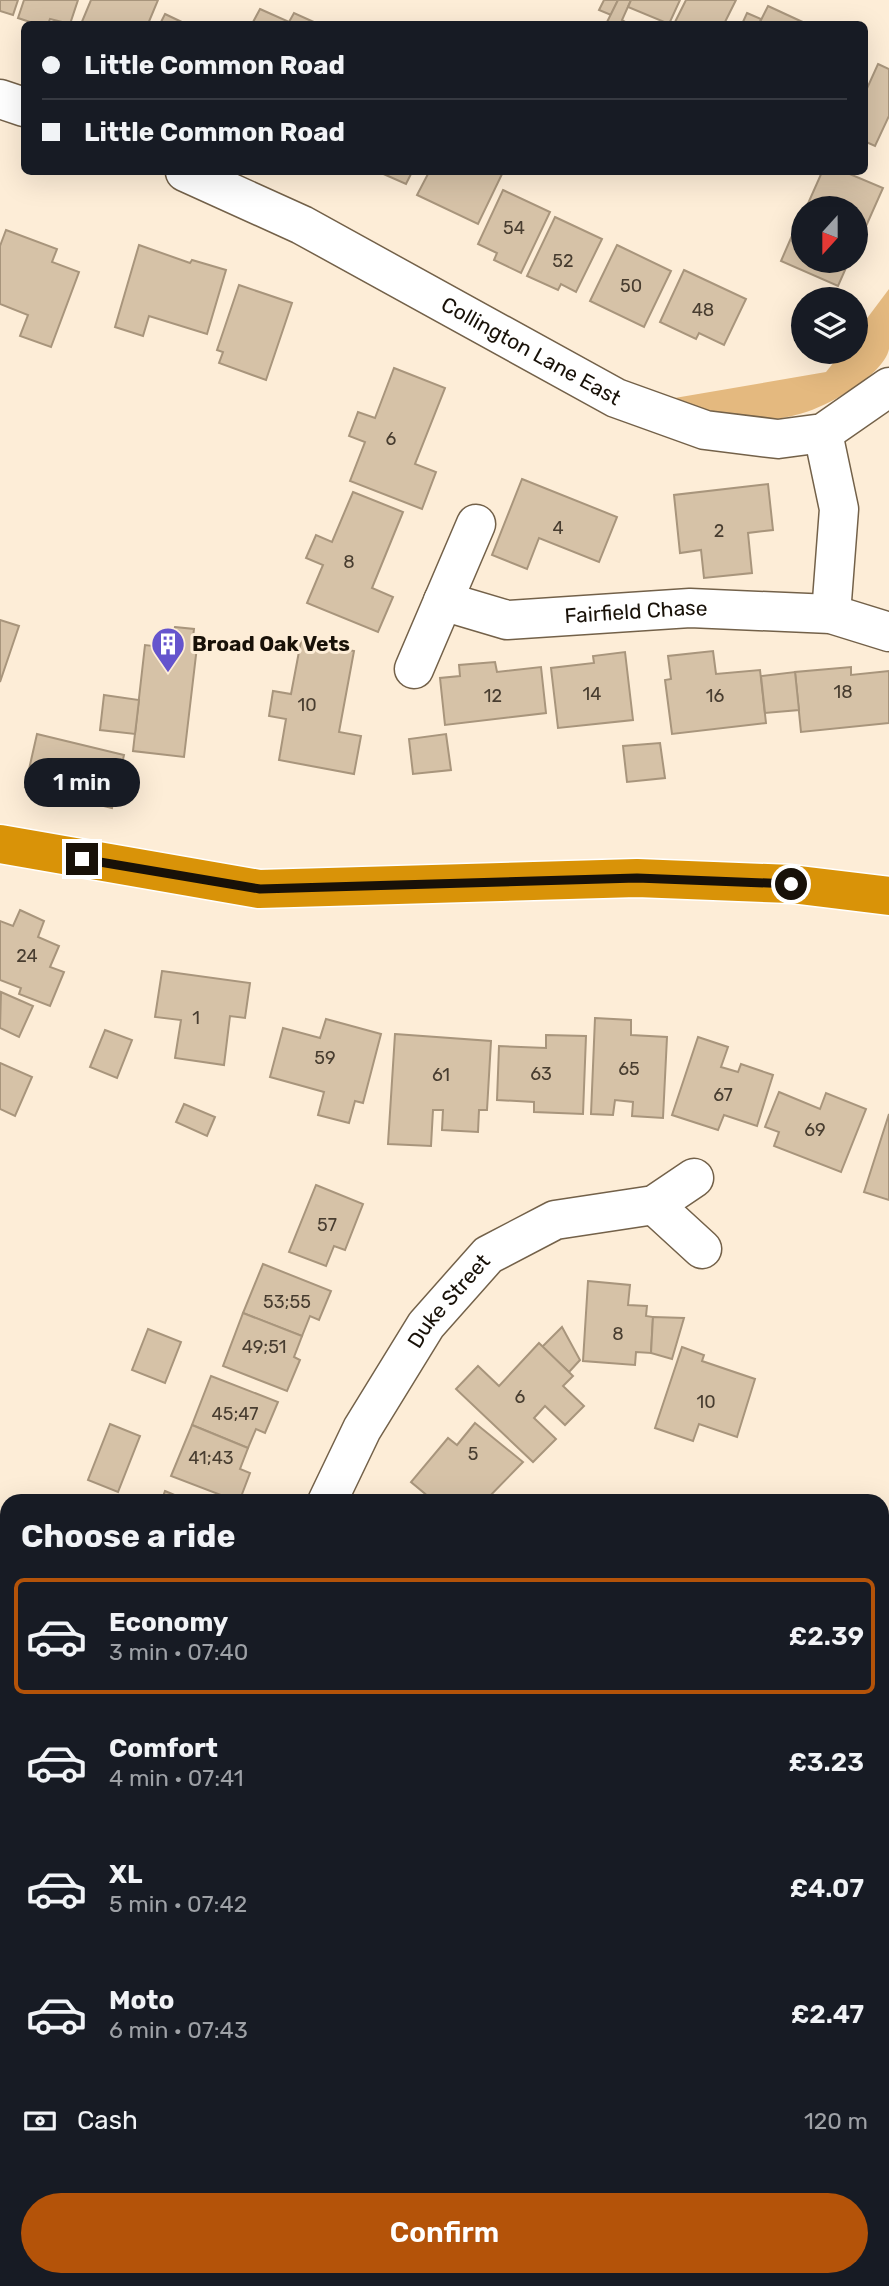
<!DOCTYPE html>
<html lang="en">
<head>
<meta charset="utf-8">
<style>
  :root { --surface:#171b24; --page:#20242c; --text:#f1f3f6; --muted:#9ea1a6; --line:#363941; --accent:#b45309 }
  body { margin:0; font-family:Rubik,sans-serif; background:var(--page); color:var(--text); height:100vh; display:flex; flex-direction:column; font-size:26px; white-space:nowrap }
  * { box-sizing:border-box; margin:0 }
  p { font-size:23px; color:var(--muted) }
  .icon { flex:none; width:38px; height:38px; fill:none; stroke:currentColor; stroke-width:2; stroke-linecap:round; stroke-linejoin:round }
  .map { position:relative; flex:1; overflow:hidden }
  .drawer { position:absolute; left:0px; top:1494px; width:889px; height:793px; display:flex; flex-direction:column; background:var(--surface); border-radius:21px 21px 0 0; box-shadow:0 7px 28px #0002 }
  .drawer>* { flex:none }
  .guide { position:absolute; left:21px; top:21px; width:847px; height:154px; border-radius:10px; box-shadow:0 7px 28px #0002; display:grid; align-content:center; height:154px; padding:0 21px; background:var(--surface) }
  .needle { width:46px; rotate:201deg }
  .buttons { position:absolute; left:791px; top:196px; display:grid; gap:14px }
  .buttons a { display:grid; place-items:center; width:77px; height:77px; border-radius:50%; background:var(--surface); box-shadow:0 7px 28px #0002; font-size:35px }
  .end { position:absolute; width:32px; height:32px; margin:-16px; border:9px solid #181108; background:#fff; box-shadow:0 0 0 4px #fff }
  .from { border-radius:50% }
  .bubble { position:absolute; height:49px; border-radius:24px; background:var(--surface); box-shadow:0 7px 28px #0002; font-size:23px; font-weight:600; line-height:49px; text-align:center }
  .guide b { display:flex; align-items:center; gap:24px; height:66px; font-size:26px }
  .guide b+b { border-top:2px solid var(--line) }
  .guide i { width:18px; height:18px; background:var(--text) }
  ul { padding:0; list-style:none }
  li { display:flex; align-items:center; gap:21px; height:116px; margin:0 14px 10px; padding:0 7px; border:4px solid transparent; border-radius:10px }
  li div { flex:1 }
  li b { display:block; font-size:26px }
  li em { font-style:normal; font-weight:600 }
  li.selected { border-color:var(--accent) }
  li>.icon { width:63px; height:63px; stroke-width:1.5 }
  h2 { padding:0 21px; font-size:32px; line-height:84px }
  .pay { display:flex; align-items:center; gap:18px; height:77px; padding:0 21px; font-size:26px }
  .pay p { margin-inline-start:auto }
  .button { display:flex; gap:14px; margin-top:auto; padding:14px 21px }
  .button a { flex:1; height:80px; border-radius:42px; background:var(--accent); color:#fff; font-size:28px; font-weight:600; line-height:80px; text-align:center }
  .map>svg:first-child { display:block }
  .green { fill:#e4b97f }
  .building { fill:#d6c2a7; stroke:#a8957c; stroke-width:2 }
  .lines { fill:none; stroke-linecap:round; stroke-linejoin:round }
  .minor-casing { stroke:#736149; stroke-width:41 }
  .highway-casing { stroke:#fff; stroke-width:41 }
  .minor { stroke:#fff; stroke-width:38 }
  .highway { stroke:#d99308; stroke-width:38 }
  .route { stroke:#181108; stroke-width:9 }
  .labels { text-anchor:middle; stroke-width:6; stroke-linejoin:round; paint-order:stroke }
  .number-label { font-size:18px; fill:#483d30 }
  .street-label { font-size:21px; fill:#181108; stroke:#fdedd7 }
  .poi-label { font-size:21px; font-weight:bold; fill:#181108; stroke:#fdedd7; text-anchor:start }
</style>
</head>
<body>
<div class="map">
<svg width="889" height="2286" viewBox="0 0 889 2286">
  <rect width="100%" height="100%" fill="#fdedd7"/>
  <!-- green -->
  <path class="green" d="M889,289C889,308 889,330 889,349C886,364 866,380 853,388C789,432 734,425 663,400L826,372L842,352H856V333Z"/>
  <!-- building -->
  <g class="building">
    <path d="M0,0H18L13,15L0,11Z"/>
    <path d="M24,0H78L70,24L50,19L48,24H36L18,18Z"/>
    <path d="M91,0H158L148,24H81Z"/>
    <path d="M604,0H618L611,15L599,10Z"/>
    <path d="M618,0H631L622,20L629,24H606Z"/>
    <path d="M631,0H680L669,24L628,7Z"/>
    <path d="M686,0H736L724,24H674Z"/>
    <path d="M768,6L807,24H759Z"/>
    <path d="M260,9L289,22L294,13L316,23L252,24Z"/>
    <path d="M747,13L761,19L759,24H742Z"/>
    <path d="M165,14L186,24H160Z"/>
    <path d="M878,64L889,69V116L875,146L864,141V95Z"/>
    <path d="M379,172H412L406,184Z"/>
    <path d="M429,172H503L478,224L417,195Z"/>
    <path d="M822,172H845L883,188L863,233L856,230V208H806Z"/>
    <path d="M503,190L550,212L521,273L494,260L497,253L478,244Z"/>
    <path d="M801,215L803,261H849L838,286L781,261Z"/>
    <path d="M555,217L602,239L576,292L561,284L558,290L527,276Z"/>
    <path d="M6,230L57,249L52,262L79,272L51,347L20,336L28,315L0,304V246Z"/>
    <path d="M139,245L190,263L192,260L226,270L207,334L149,316L143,336L115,327Z"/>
    <path d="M617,245L671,271L644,327L590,301Z"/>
    <path d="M684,270L746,299L724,345L699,333L696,339L660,322Z"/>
    <path d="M239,285L292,303L266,380L219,363L223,352L217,350Z"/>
    <path d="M394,368L445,388L415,464L436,472L422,509L350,481L365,442L349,436L358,412L375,418Z"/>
    <path d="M522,479L617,517L599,562L539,538L527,569L492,555Z"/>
    <path d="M768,484L773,530L748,533L752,573L704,578L701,550L680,553L674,495Z"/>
    <path d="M353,492L403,512L372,588L393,597L378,632L307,603L323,565L306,558L316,535L332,542Z"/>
    <path d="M0,620L19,626L0,682Z"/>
    <path d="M175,627L194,629L193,637L198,638L184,757L133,751L145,645L170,648Z"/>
    <path d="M301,641L354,651L339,732L361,736L354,774L279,760L286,719L269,716L273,691L291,694Z"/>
    <path d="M713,651L716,674L760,670L766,723L672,734L665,680L671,679L668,656Z"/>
    <path d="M625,652L633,720L558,728L551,668L594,663L593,656Z"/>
    <path d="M495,662L497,672L541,667L546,713L445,725L440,678L460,676L459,665Z"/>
    <path d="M851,667V675L889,671V723L801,732L795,672Z"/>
    <path d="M795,672L799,710L765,713L761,676Z"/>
    <path d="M104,695L139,700L135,734L100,730Z"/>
    <path d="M37,734L124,755L112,808L25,787Z"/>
    <path d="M446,734L451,770L413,774L409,739Z"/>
    <path d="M660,743L665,778L627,782L623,746Z"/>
    <path d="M20,910L44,921L38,937L59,946L50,967L64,972L50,1006L19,994L21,988L0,980V921L13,926Z"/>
    <path d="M162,971L250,983L245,1018L230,1016L224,1065L175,1058L181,1020L155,1017Z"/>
    <path d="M1,992L33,1006L19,1037L0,1028Z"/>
    <path d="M595,1018L631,1020V1035L667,1037L663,1118L632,1116L633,1102L615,1100L613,1115L591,1114Z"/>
    <path d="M326,1019L381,1034L363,1103L355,1101L349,1123L318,1115L324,1092L270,1077L283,1028L320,1038Z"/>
    <path d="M105,1030L132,1040L117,1078L90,1067Z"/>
    <path d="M395,1034L491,1041L487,1110H479L478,1132L442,1130L443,1110H433L431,1146L388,1144Z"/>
    <path d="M546,1035L586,1036L583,1114L534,1112V1102L497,1100L499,1046L546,1048Z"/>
    <path d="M698,1037L728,1047L721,1067L738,1072L741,1064L773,1075L757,1126L724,1115L718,1130L672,1115Z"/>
    <path d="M0,1063L32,1077L15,1116L0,1109Z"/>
    <path d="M779,1092L820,1109L826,1093L866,1109L841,1172L774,1146L779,1132L765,1127Z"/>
    <path d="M184,1104L215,1117L207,1136L176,1122Z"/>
    <path d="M889,1114V1200L864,1192Z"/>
    <path d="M316,1185L363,1204L345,1250L334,1246L326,1266L289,1252Z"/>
    <path d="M263,1264L331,1291L319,1320L310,1316L302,1336L243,1313Z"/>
    <path d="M588,1281L630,1285L628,1305L647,1306L646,1316L653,1317L651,1353L636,1352L635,1365L583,1361Z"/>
    <path d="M243,1313L302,1336L294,1357L300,1360L287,1391L223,1366Z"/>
    <path d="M653,1317L684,1318L672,1359L651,1353Z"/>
    <path d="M562,1327L580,1360L569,1372L542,1347Z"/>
    <path d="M148,1329L181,1342L165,1383L132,1370Z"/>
    <path d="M539,1343L573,1376L563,1386L584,1406L565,1425L545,1406L534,1418L556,1439L533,1462L456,1389L478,1366L499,1386Z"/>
    <path d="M682,1347L704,1355L702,1361L755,1379L737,1437L699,1424L693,1441L655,1428Z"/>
    <path d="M211,1376L278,1402L265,1433L256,1429L248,1448L192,1425Z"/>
    <path d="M475,1423L523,1462L484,1502H435L411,1482L448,1438L457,1445Z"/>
    <path d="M110,1424L140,1436L118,1492L88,1480Z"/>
    <path d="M192,1425L248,1448L240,1469L250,1473L239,1502L171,1476Z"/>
    <path d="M165,1491L191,1502H161Z"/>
    <path d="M889,1525V1587L882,1584V1544Z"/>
    <path d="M882,1608L889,1611V1648L882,1645Z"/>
    <path d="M882,1711L889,1716V1783L882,1793Z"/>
    <path d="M7,1935V1965L0,1962V1950Z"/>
    <path d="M0,1962L7,1965V2016L0,2013Z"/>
    <path d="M0,2022L7,2026V2064L0,2079Z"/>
    <path d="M0,2236L7,2239V2280H18L16,2286H0Z"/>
    <path d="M30,2280H79L93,2286H27Z"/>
    <path d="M375,2280H407L404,2286H388Z"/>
    <path d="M419,2280H496L493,2286H416Z"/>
    <path d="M496,2280H527L525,2286H493Z"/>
  </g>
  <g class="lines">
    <!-- minor casing -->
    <g class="minor-casing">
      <g id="minor">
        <path d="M0,99L24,107"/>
        <path id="s1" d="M185,172L302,225L616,398L705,430L778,439L823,433L889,387"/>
        <path d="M823,433L839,509L831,614"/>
        <path id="s2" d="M443,601L507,620L690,608L831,614L889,632"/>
        <path d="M414,669L476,524"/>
        <path d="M654,1205L702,1249"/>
        <path id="s3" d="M327,1502L362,1429L426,1325L488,1255L555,1220L654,1205L694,1178"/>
        <path d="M882,1975L889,1938"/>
        <path d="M0,2152L7,2155"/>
        <path d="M226,2280L235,2286"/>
      </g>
    </g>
    <!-- highway casing -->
    <g class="highway-casing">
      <path id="highway" d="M0,844L259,889L637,878L791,884L889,896"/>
    </g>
    <!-- minor -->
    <use href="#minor" class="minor"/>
    <!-- highway -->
    <use href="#highway" class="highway"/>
  </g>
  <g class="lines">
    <!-- route -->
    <path class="route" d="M82,859L260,889L637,878L791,884"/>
  </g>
  <!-- icons -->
  <defs>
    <g id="building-pin" transform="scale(1.75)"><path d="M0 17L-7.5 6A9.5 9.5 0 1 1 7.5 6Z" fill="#6554cd" stroke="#fdedd7"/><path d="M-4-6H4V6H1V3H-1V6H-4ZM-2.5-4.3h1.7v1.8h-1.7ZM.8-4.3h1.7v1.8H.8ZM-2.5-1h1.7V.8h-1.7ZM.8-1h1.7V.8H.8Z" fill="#fff"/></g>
  </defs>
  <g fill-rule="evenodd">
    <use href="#building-pin" x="168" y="644"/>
  </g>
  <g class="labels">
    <!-- number labels -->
    <g class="number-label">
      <text x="514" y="234">54</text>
      <text x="563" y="267">52</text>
      <text x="631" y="292">50</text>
      <text x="703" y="316">48</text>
      <text x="391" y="445">6</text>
      <text x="558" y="534">4</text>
      <text x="719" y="537">2</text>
      <text x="349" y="568">8</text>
      <text x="843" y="698">18</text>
      <text x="592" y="700">14</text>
      <text x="493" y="702">12</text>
      <text x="715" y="702">16</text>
      <text x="307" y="711">10</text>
      <text x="27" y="962">24</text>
      <text x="196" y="1024">1</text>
      <text x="325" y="1064">59</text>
      <text x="629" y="1075">65</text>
      <text x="541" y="1080">63</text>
      <text x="441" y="1081">61</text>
      <text x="723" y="1101">67</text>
      <text x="815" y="1136">69</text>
      <text x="327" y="1231">57</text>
      <text x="287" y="1308">53;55</text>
      <text x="618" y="1340">8</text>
      <text x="264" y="1353">49;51</text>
      <text x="520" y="1403">6</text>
      <text x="706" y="1408">10</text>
      <text x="235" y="1420">45;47</text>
      <text x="473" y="1460">5</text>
      <text x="211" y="1464">41;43</text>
    </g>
    <!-- street labels -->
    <g class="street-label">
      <text dy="7" stroke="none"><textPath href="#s1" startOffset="390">Collington Lane East</textPath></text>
      <text dy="7" stroke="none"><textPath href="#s2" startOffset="196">Fairfield Chase</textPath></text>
      <text dy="7" stroke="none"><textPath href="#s3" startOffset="236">Duke Street</textPath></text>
    </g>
    <!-- poi labels -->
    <g class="poi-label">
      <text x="192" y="651">Broad Oak Vets</text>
    </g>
  </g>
</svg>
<div class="buttons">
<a><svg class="needle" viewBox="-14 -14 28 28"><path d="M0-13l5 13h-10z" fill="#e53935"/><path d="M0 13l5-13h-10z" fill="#9ea1a6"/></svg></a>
<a><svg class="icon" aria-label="layers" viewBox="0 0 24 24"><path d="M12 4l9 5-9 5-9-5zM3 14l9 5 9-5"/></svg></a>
</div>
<i class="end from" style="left:791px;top:884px"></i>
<i class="end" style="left:82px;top:859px"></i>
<div class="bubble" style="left:24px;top:758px;width:116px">1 min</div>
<div class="guide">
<b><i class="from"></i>Little Common Road</b>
<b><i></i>Little Common Road</b>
</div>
<section class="drawer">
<h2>Choose a ride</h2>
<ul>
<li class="selected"><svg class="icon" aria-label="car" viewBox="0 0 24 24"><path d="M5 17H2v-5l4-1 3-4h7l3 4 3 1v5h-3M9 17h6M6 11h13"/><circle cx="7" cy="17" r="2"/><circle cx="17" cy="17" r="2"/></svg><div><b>Economy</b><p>3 min · 07:40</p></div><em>£2.39</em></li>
<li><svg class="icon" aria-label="car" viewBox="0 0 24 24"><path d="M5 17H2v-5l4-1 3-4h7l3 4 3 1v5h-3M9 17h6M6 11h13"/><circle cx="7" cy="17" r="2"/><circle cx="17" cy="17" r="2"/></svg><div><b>Comfort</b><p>4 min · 07:41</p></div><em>£3.23</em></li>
<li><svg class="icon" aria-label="car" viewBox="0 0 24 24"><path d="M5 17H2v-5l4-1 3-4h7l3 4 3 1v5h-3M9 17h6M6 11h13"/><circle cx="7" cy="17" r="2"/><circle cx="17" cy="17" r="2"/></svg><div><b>XL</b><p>5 min · 07:42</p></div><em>£4.07</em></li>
<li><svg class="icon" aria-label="car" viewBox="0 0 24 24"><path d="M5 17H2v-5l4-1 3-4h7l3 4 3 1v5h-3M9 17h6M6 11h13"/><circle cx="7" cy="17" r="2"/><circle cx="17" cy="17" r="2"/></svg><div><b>Moto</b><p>6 min · 07:43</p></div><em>£2.47</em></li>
</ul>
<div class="pay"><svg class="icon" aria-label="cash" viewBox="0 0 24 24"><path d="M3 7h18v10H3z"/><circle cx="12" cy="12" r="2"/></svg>Cash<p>120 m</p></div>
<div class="button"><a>Confirm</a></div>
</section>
</div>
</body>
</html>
